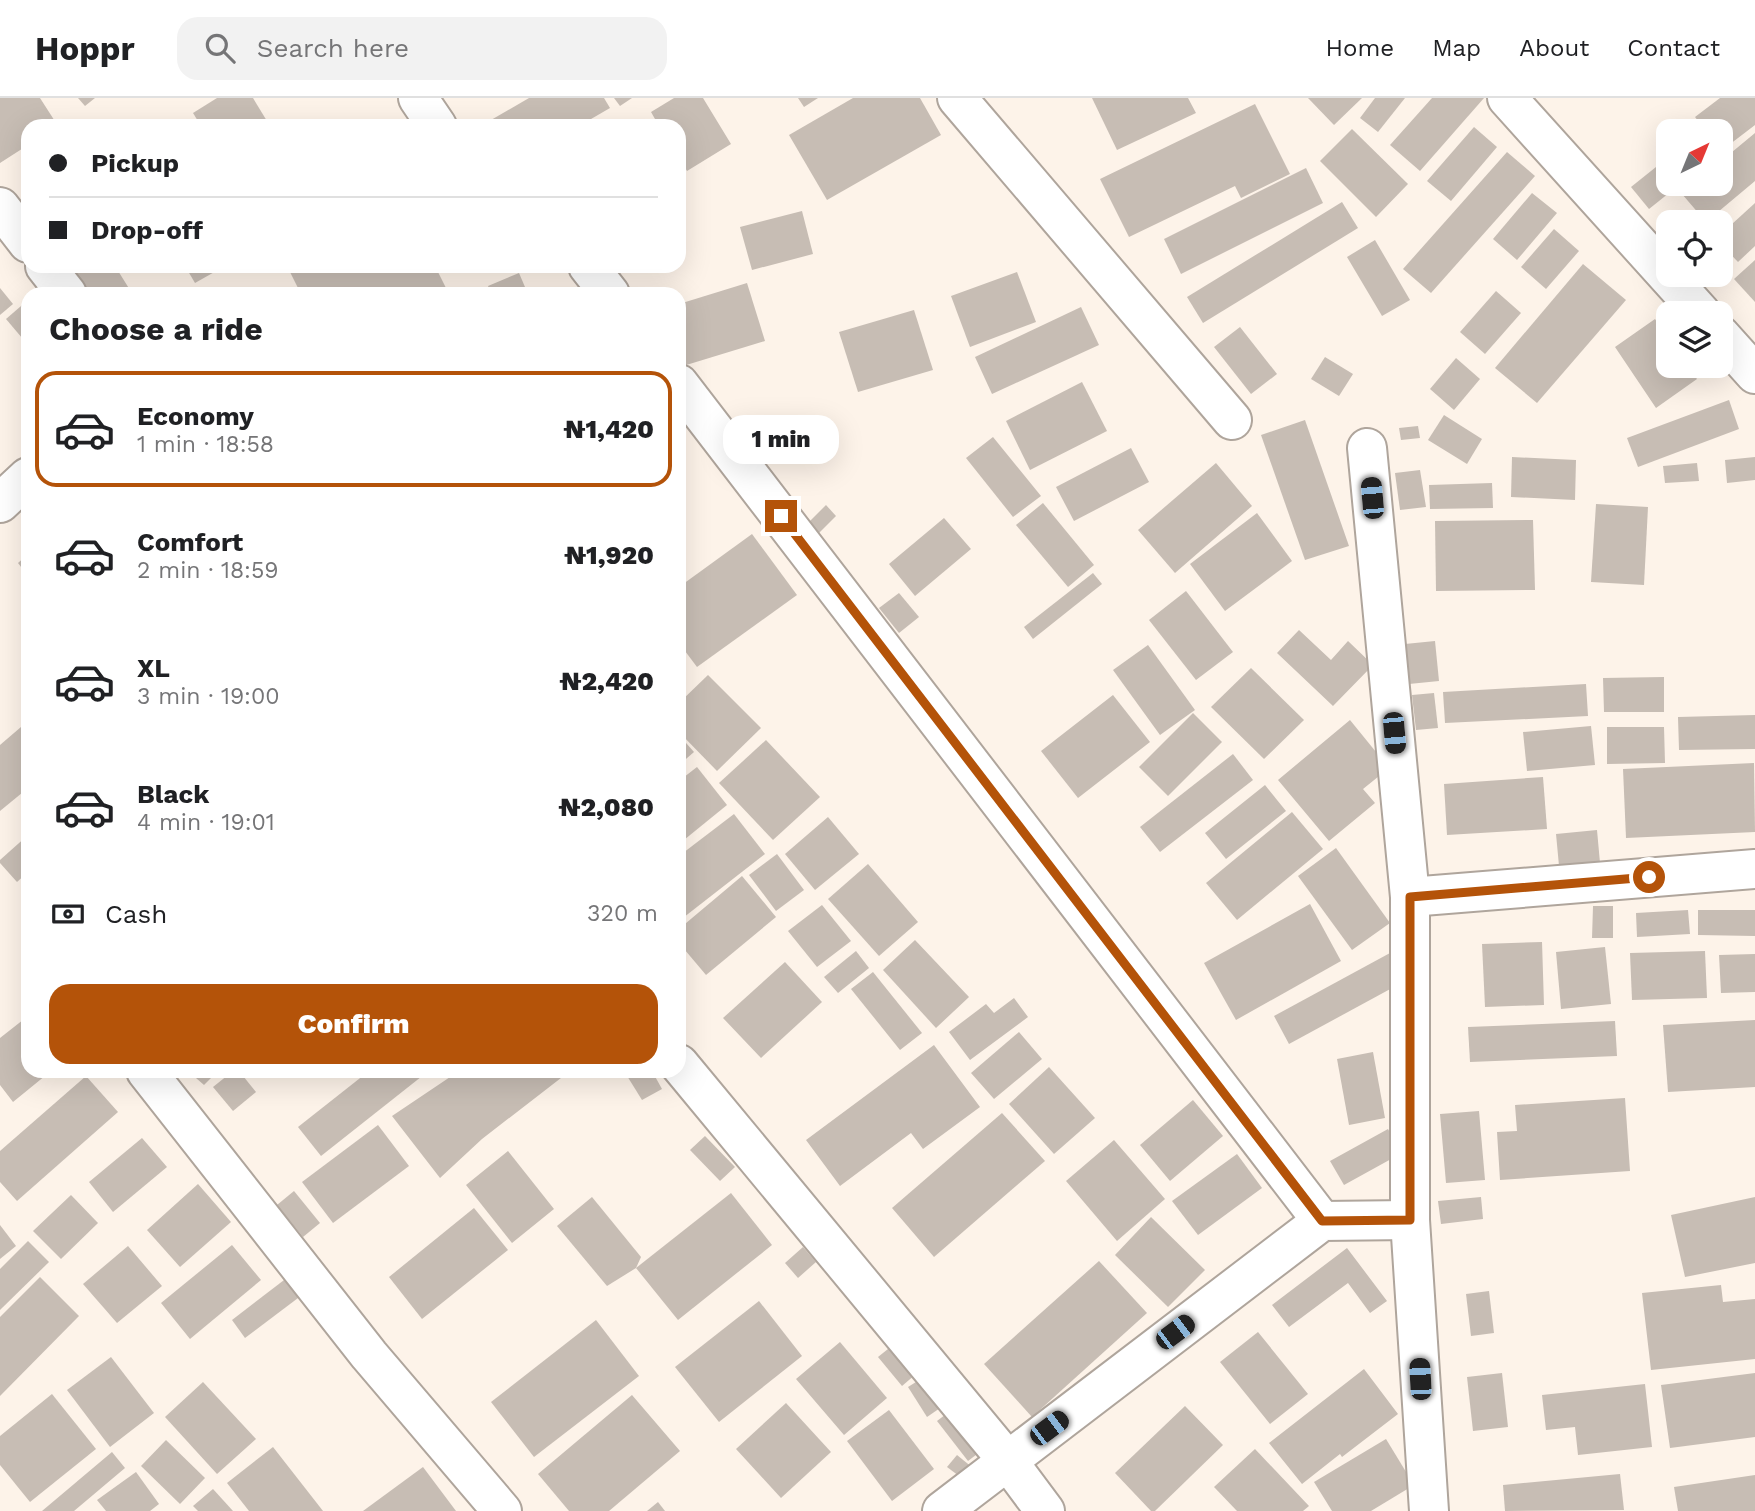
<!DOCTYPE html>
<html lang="en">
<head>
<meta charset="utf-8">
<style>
  :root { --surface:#fff; --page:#f2f2f2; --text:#202124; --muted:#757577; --line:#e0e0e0; --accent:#b45309 }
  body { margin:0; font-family:"Work Sans",sans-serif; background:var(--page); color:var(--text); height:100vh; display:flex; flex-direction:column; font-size:26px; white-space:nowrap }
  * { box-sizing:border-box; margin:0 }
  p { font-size:23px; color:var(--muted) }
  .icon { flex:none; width:38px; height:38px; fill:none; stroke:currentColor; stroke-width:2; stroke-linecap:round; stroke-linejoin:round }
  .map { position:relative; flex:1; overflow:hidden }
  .side { position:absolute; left:21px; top:189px; width:665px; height:791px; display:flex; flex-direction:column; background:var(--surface); border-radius:21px; box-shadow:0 7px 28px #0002 }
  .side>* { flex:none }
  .guide { position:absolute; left:21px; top:21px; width:665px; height:154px; border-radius:21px; box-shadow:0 7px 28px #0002; display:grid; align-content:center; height:154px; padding:0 28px; background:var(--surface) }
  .needle { width:46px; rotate:43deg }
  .buttons { position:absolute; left:1656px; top:21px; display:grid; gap:14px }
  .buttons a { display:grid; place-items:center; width:77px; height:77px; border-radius:14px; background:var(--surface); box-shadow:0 7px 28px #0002; font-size:35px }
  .end { position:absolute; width:32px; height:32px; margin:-16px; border:9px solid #b45309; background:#fff; box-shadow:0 0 0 4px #fff }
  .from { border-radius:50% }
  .bubble { position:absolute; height:49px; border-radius:21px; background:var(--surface); box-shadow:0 7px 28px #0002; font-size:23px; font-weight:800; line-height:49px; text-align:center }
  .car { position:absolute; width:21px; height:42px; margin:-21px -10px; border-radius:9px; box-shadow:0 0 5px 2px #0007; background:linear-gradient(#222 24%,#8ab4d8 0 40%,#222 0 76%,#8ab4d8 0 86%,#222 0) }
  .guide b { display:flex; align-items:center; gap:24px; height:66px; font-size:26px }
  .guide b+b { border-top:2px solid var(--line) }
  .guide i { width:18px; height:18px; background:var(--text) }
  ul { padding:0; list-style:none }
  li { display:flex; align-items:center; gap:21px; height:116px; margin:0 14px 10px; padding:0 14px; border:4px solid transparent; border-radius:21px }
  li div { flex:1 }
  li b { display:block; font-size:26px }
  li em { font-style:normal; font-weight:800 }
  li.current { border-color:var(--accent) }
  li>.icon { width:63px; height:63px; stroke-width:1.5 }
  h2 { padding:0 28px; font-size:32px; line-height:84px }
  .pay { display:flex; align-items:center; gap:18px; height:77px; padding:0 28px; font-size:26px }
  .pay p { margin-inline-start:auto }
  .cta { display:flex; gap:14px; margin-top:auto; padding:14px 28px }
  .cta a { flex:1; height:80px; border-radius:21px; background:var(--accent); color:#fff; font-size:28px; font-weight:800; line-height:80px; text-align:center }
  header { display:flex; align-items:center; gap:42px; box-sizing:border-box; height:98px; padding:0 35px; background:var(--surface); border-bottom:2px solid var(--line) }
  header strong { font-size:33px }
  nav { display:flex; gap:38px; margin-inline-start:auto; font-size:24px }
  .search { width:490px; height:63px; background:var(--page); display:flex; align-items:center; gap:18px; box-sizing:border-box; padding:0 24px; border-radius:21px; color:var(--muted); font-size:26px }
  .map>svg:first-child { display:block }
  .building { fill:#c7bdb4 }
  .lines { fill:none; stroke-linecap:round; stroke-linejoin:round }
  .minor-casing { stroke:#afa59c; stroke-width:42 }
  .minor { stroke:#fff; stroke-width:38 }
  .route { stroke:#b45309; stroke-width:9 }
</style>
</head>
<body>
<header>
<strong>Hoppr</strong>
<div class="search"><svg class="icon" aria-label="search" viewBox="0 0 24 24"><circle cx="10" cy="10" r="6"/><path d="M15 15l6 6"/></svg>Search here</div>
<nav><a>Home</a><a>Map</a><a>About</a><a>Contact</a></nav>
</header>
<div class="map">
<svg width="1755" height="1413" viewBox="0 0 1755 1413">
  <rect width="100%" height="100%" fill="#fdf3e9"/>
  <!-- building -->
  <g class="building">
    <path d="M0,0H40L58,28H28V47L0,65Z"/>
    <path d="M78,0H95L85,8Z"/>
    <path d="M217,0H253L270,28H201L193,15Z"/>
    <path d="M529,0H604L610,10L579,28H494L491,22Z"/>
    <path d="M614,0H632L620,8Z"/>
    <path d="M674,0H703L731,46L687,73L679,60V28H659L651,14Z"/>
    <path d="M798,0H818L804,9Z"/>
    <path d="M853,0H920L941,37L827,102L789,37Z"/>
    <path d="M1092,0H1188L1196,15L1117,52Z"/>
    <path d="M1308,0H1362L1334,27Z"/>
    <path d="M1375,0H1405L1378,34L1360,20Z"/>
    <path d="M1432,0H1484L1420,73L1390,47Z"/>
    <path d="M1720,0H1755V27L1721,53L1720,33H1706L1695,19Z"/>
    <path d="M1255,6L1290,76L1241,100L1235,88L1129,139L1100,81Z"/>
    <path d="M1474,29L1497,49L1451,103L1427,83Z"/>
    <path d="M1352,31L1408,86L1376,119L1320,63Z"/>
    <path d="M1755,35V83L1706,124L1682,96L1694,86H1720V64Z"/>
    <path d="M1507,54L1535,78L1431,195L1403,171Z"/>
    <path d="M1656,69L1674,91L1649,111L1631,89Z"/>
    <path d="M1306,70L1323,105L1181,176L1164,141Z"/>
    <path d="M1532,95L1557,115L1517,162L1493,141Z"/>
    <path d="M1342,104L1358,130L1203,225L1187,199Z"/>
    <path d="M1755,105V148L1738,164L1720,145V137Z"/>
    <path d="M802,113L813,156L752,172L740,129Z"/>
    <path d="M1554,131L1579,153L1546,191L1521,169Z"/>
    <path d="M1375,142L1410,202L1382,218L1347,159Z"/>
    <path d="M1755,162V204L1734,181Z"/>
    <path d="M1583,166L1626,202L1537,305L1495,270Z"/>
    <path d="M58,168H115L130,192L124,196H77Z"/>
    <path d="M185,168H225L195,185Z"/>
    <path d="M287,168H435L449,196H301Z"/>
    <path d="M1017,174L1036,224L970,249L951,198Z"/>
    <path d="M519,175L528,196H491L488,188Z"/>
    <path d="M747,185L765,243L683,268L679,254V206Z"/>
    <path d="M0,190L13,206L0,217Z"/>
    <path d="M1496,193L1521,215L1485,256L1460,234Z"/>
    <path d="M28,202V247L6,221Z"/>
    <path d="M1081,209L1099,247L992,296L975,259Z"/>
    <path d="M914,212L933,272L858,294L839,234Z"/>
    <path d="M1655,221L1668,240V268H1687L1697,281L1656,310L1615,249Z"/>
    <path d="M1240,229L1277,276L1251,296L1214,249Z"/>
    <path d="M1325,259L1353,276L1339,298L1311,281Z"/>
    <path d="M1456,260L1480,281L1454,312L1430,291Z"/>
    <path d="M1082,284L1107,333L1030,372L1006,323Z"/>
    <path d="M1729,302L1739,331L1638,369L1627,340Z"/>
    <path d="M1444,317L1482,341L1467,366L1428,342Z"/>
    <path d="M1305,322L1349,448L1305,462L1261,337Z"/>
    <path d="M1418,328L1420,340L1401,342L1399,330Z"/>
    <path d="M993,339L1041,398L1013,419L966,360Z"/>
    <path d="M1131,350L1149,384L1074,423L1056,389Z"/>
    <path d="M1512,359L1576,362L1575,402L1511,399Z"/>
    <path d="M1755,359V382L1727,385L1725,362Z"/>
    <path d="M1216,365L1252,408L1175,475L1138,432Z"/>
    <path d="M1697,365L1699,383L1665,385L1663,368Z"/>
    <path d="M1420,372L1426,409L1400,412L1395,375Z"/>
    <path d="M1492,385L1493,410L1430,411L1429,387Z"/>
    <path d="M1043,405L1094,467L1068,489L1016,427Z"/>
    <path d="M1596,406L1648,409L1644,487L1591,484Z"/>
    <path d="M826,407L836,418L819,435L808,425Z"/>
    <path d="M1257,415L1292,463L1225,513L1190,466Z"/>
    <path d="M944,420L971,451L915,498L889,466Z"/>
    <path d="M1533,422L1535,492L1436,493L1435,423Z"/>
    <path d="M752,436L797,497L697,569L679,545V489Z"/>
    <path d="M28,456V478L18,465Z"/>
    <path d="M1093,475L1102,486L1033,541L1024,529Z"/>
    <path d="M1186,493L1233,554L1196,582L1149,522Z"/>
    <path d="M899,495L919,519L899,535L879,510Z"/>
    <path d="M1299,532L1331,562L1348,543L1373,567L1333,608L1277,555Z"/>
    <path d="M1435,543L1439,583L1409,586L1405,546Z"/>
    <path d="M1148,547L1195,612L1160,637L1113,572Z"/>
    <path d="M1251,570L1304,622L1264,661L1211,609Z"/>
    <path d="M708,577L761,630L717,673L679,634V605Z"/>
    <path d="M1664,579V614H1604L1603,580Z"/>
    <path d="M1586,586L1588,618L1445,625L1443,594Z"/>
    <path d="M1434,595L1438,630L1416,632L1412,597Z"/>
    <path d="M1113,597L1150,644L1078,700L1041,653Z"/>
    <path d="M1193,615L1222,644L1168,698L1139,669Z"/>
    <path d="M1755,617V651L1679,652L1678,619Z"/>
    <path d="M1350,622L1389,670L1363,691L1375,705L1329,743L1278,682Z"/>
    <path d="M28,623V690L0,713V647Z"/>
    <path d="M1591,628L1595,667L1527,673L1523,634Z"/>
    <path d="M1607,629H1664L1665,665L1607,666Z"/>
    <path d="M679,637L694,654L679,667Z"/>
    <path d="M766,642L820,699L773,742L719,685Z"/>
    <path d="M1233,656L1253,682L1160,754L1140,729Z"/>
    <path d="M1754,665L1755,734L1626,740L1623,671Z"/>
    <path d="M697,669L727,707L679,746V683Z"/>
    <path d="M1543,679L1547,731L1447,737L1444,686Z"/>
    <path d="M1265,687L1286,713L1226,761L1205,735Z"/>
    <path d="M1292,714L1323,751L1237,822L1206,785Z"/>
    <path d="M734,716L765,756L679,823V758Z"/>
    <path d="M828,719L859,756L815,792L785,756Z"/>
    <path d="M1597,732L1600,765L1559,768L1556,736Z"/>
    <path d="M28,737V774L17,784L0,765V762Z"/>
    <path d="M1336,750L1390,825L1352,852L1298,778Z"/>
    <path d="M777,756L804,792L776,813L749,777Z"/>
    <path d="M868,766L918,824L879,858L828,801Z"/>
    <path d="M742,778L776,819L706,877L679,845V831Z"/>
    <path d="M1310,806L1341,863L1236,922L1204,865Z"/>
    <path d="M822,807L851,843L817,869L788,833Z"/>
    <path d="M1593,808H1613V840H1592Z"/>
    <path d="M1688,812L1690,836L1637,839L1636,815Z"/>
    <path d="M1698,812H1755V838L1698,837Z"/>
    <path d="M915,842L969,899L936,930L883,872Z"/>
    <path d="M1542,844L1544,907L1485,909L1482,846Z"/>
    <path d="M1605,849L1611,906L1561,911L1556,854Z"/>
    <path d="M856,853L869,870L838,895L824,879Z"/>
    <path d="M1705,853L1707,900L1632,902L1630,855Z"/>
    <path d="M1390,855L1405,883L1289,946L1274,918Z"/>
    <path d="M1755,856V894L1721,895L1719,857Z"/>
    <path d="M785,864L822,904L761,960L723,920Z"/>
    <path d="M873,874L922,935L900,952L851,891Z"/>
    <path d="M1014,900L1028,919L970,962L949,934L986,906L994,915Z"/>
    <path d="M28,918V973H51L13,1004L0,987V940Z"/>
    <path d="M1755,922V989L1668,994L1663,927Z"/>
    <path d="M1615,923L1617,958L1470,964L1468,929Z"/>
    <path d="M1019,934L1042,961L994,1001L971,975Z"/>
    <path d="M934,947L980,1009L923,1051L911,1035L840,1088L806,1042Z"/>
    <path d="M1373,954L1385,1020L1349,1027L1337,961Z"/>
    <path d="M1049,969L1095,1020L1054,1056L1009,1006Z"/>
    <path d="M188,973H218L204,987Z"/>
    <path d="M233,973H239L256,994L233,1013L213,989Z"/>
    <path d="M369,973H424L426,975L321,1058L298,1029Z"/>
    <path d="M459,973H570L482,1041L440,1080L392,1018Z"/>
    <path d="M624,973H652L662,991L642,1002Z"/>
    <path d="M86,978L118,1014L17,1103L0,1084V1053Z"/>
    <path d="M1625,1000L1630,1073L1500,1082L1497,1034L1517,1033L1515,1007Z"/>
    <path d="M1193,1002L1223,1038L1170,1083L1140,1047Z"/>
    <path d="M1479,1013L1485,1082L1446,1085L1440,1016Z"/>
    <path d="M1002,1015L1045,1063L934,1159L892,1110Z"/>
    <path d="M378,1027L409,1068L333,1125L302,1084Z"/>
    <path d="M1388,1031L1402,1055L1344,1087L1330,1063Z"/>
    <path d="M705,1038L735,1069L720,1083L690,1052Z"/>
    <path d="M142,1040L167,1069L113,1114L89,1084Z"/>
    <path d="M1114,1042L1165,1101L1117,1143L1066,1083Z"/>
    <path d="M508,1053L554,1111L512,1145L466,1087Z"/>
    <path d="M1237,1056L1262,1090L1198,1137L1172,1103Z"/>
    <path d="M198,1086L231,1124L180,1169L147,1132Z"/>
    <path d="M294,1093L320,1125L303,1139L277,1107Z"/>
    <path d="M731,1095L772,1147L678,1222L636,1170Z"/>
    <path d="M71,1097L98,1125L61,1161L33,1133Z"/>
    <path d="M592,1099L641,1159L636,1170L607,1188L557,1128Z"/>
    <path d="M1481,1099L1483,1121L1441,1126L1438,1103Z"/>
    <path d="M1755,1099V1165L1685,1179L1671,1117Z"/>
    <path d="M474,1110L508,1152L422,1221L389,1179Z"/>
    <path d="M1151,1119L1205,1172L1168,1209L1115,1157Z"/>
    <path d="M0,1127L16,1148L0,1161Z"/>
    <path d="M28,1143L49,1164L0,1212V1171Z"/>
    <path d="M232,1147L261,1182L190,1241L161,1205Z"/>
    <path d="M128,1148L162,1188L117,1225L83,1186Z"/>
    <path d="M803,1149L816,1164L798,1180L785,1165Z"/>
    <path d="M1347,1150L1387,1203L1370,1215L1348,1185L1289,1229L1272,1207Z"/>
    <path d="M1099,1163L1147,1215L1032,1319L984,1266Z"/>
    <path d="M40,1179L79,1218L0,1298V1219Z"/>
    <path d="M288,1179L302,1197L245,1240L232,1222Z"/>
    <path d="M1721,1187L1723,1204L1755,1201V1261L1651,1272L1642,1195Z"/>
    <path d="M1489,1193L1494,1235L1471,1238L1466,1196Z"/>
    <path d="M759,1203L802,1258L719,1324L675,1269Z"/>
    <path d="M596,1222L639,1278L534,1359L491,1304Z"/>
    <path d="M1258,1234L1308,1296L1270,1326L1220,1264Z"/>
    <path d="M840,1244L887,1300L844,1337L796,1281Z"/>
    <path d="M893,1247L916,1276L902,1288L878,1259Z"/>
    <path d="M111,1259L154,1315L110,1349L67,1292Z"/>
    <path d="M1364,1271L1398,1316L1342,1359L1340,1356L1302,1386L1269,1345Z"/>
    <path d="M1502,1275L1508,1329L1473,1333L1467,1279Z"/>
    <path d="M1755,1275V1339L1670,1350L1661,1287Z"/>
    <path d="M924,1279L943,1308L927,1319L908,1289Z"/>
    <path d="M203,1284L256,1341L217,1376L165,1319Z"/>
    <path d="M1645,1286L1652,1349L1578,1357L1575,1329L1546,1332L1542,1297Z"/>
    <path d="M52,1296L96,1351L30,1404L0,1367V1338Z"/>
    <path d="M632,1297L680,1353L609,1413H569L538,1376Z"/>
    <path d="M786,1305L831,1354L781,1400L736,1351Z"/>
    <path d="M1185,1308L1223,1347L1155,1413H1151L1115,1375Z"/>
    <path d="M954,1310L985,1350L968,1363L937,1323Z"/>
    <path d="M889,1312L934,1371L892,1403L847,1343Z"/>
    <path d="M1386,1341L1414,1387L1371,1413H1332L1314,1384Z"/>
    <path d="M166,1342L205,1380L180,1406L141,1368Z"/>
    <path d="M273,1349L323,1413H249L227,1385Z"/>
    <path d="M1255,1351L1309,1408L1303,1413H1237L1214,1389Z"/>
    <path d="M112,1354L125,1370L74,1413H42Z"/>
    <path d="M957,1357L973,1370L963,1381L947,1369Z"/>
    <path d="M423,1369L456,1413H363Z"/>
    <path d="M136,1374L159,1406L150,1413H106L97,1402Z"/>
    <path d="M1620,1376L1624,1412L1505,1413L1503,1387Z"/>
    <path d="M1755,1377V1413H1678L1674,1389Z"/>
    <path d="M213,1391L233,1413H198L193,1408Z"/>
    <path d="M658,1404L665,1413H647Z"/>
  </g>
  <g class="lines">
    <!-- minor casing -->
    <g class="minor-casing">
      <g id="minor">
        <path d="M418,0L437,28"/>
        <path d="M957,0L1232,322"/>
        <path d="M1507,0L1701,215"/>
        <path d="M0,109L28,145"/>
        <path d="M45,168L67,196"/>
        <path d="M588,168L610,196"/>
        <path d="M1720,237L1755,276"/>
        <path d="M679,286L1322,1123"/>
        <path d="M1367,350L1410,799V1122L1429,1413"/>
        <path d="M0,405L28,379"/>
        <path d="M1410,799L1755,771"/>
        <path d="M679,966L1007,1362L1045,1413"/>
        <path d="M146,973L369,1257L502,1413"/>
        <path d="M942,1413L1322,1123L1410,1122"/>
      </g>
    </g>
    <!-- minor -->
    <use href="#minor" class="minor"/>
  </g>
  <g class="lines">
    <!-- route -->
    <path class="route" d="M781,418L1322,1123L1410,1122V799L1649,779"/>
  </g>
</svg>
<div class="buttons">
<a><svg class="needle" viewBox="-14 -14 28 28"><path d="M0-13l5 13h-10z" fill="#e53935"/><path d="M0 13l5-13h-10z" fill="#757577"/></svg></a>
<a><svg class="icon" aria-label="locate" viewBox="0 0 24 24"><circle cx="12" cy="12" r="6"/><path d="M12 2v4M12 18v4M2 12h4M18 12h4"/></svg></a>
<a><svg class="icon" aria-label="layers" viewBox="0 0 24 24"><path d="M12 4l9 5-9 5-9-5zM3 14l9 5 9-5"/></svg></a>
</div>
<i class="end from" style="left:1649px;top:779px"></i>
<i class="end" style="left:781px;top:418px"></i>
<div class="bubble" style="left:723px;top:317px;width:116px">1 min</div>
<i class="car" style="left:1372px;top:400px;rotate:355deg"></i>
<i class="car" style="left:1394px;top:635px;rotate:175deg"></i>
<i class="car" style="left:1175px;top:1234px;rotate:53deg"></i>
<i class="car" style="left:1420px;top:1281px;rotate:357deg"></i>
<i class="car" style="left:1049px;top:1330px;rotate:53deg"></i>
<div class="guide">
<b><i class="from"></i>Pickup</b>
<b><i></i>Drop-off</b>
</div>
<section class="side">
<h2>Choose a ride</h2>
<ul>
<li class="current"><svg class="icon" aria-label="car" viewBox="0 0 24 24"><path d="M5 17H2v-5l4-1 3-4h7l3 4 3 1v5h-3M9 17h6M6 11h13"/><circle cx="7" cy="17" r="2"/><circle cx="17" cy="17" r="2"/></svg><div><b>Economy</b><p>1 min · 18:58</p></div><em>₦1,420</em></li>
<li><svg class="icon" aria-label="car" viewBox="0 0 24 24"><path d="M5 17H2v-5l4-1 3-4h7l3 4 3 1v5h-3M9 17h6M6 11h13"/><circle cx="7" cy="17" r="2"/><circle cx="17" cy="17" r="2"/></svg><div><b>Comfort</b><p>2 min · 18:59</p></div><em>₦1,920</em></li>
<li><svg class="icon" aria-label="car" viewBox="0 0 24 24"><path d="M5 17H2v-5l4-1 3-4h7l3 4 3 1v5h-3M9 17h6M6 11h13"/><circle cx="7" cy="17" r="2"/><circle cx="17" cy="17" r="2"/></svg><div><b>XL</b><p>3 min · 19:00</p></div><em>₦2,420</em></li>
<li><svg class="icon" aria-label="car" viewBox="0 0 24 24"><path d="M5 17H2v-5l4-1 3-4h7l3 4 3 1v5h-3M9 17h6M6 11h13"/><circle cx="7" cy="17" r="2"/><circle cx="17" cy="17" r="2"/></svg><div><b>Black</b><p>4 min · 19:01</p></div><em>₦2,080</em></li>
</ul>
<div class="pay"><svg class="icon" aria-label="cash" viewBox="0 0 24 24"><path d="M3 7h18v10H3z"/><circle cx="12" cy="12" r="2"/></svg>Cash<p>320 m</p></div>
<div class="cta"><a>Confirm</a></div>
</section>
</div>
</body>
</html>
